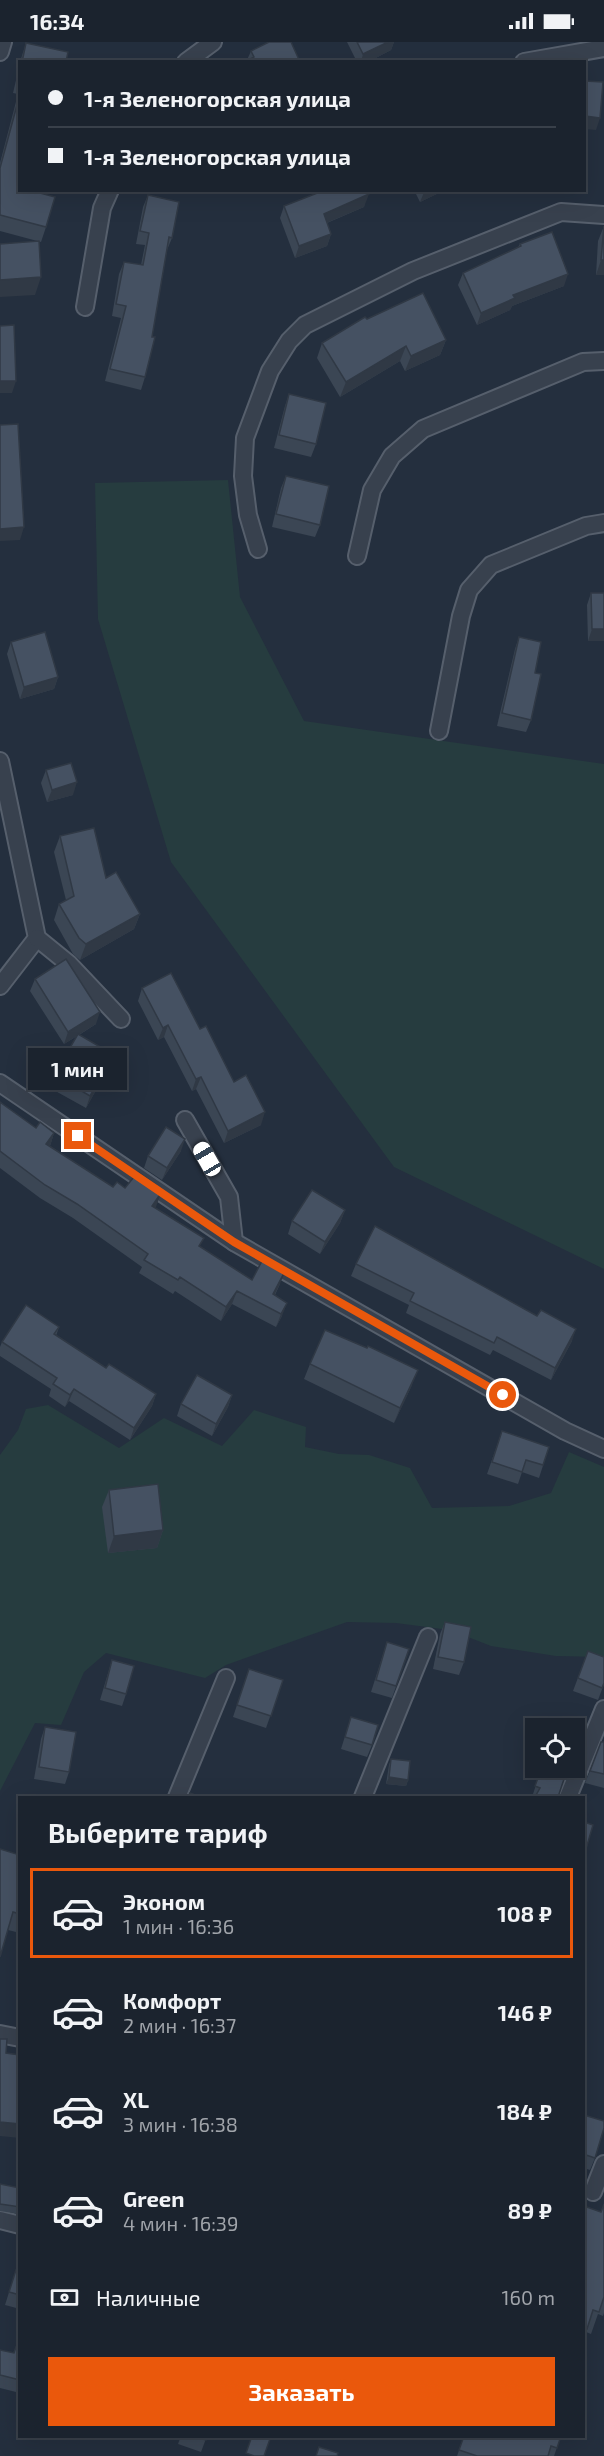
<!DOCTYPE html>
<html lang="ru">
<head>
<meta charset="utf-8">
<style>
  :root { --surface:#1b232e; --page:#282f3a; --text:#f1f3f6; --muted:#a0a4aa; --line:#39404a; --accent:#ea580c }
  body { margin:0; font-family:"Exo 2",sans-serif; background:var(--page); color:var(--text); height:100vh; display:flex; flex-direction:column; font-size:22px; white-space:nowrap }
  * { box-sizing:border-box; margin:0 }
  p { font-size:20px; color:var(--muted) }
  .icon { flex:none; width:33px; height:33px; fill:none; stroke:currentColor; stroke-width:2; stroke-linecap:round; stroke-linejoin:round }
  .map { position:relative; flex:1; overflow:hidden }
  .drawer { position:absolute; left:18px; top:1754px; width:567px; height:642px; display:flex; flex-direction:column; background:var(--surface); border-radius:0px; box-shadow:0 6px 24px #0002,0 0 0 2px var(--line) }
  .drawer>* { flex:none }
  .banner { position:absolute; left:18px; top:18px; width:568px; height:132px; border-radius:0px; box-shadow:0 6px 24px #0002,0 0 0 2px var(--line); display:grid; align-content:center; height:132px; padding:0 30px; background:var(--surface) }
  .tools { position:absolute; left:525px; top:1676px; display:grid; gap:12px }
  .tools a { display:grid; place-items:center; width:60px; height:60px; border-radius:0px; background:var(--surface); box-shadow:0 6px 24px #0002,0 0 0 2px var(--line); font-size:30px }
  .end { position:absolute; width:27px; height:27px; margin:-14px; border:8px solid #ea580c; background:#fff; box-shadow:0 0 0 3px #fff }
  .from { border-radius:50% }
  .bubble { position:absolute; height:42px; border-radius:0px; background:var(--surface); box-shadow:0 6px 24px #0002,0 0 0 2px var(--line); font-size:20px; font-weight:700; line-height:42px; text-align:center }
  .car { position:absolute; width:18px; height:36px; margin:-18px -9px; border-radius:8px; box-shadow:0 0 4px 2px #0007; background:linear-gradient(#fff 24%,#345 0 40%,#fff 0 76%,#345 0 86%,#fff 0) }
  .banner b { display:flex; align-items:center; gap:21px; height:57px; font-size:22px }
  .banner b+b { border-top:2px solid var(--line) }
  .banner i { width:15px; height:15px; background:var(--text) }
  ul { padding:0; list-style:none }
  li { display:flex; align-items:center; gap:18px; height:90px; margin:0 12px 9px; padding:0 18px; border:3px solid transparent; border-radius:0px }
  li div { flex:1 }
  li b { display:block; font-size:22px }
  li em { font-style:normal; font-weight:700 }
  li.on { border-color:var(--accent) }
  li>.icon { width:54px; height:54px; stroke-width:1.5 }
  h2 { padding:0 30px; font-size:27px; line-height:72px }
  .pay { display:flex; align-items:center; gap:15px; height:66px; padding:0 30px; font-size:22px }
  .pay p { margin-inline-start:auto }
  .primary-button { display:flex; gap:12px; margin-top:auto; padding:12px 30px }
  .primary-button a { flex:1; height:69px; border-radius:0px; background:var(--accent); color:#fff; font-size:24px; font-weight:700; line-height:69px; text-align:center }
  .status { display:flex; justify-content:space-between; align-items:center; height:42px; padding:0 30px; background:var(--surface); direction:ltr }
  .status svg { height:16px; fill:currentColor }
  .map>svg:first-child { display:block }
  .green { fill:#263c3f }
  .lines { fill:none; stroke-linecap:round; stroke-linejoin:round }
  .street-casing { stroke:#565f6c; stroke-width:20 }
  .street { stroke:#38414e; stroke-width:16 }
  .wall { fill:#3b4654 }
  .shaded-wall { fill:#303945 }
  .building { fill:#455162; stroke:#303945; stroke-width:1.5 }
  .route { stroke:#ea580c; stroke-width:8 }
</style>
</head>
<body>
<div class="status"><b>16:34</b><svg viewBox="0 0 49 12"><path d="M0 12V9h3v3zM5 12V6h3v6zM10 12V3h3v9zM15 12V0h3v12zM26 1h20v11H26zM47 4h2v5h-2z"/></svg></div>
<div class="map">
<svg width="604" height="2414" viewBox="0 0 604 2414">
  <rect width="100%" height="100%" fill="#242f3e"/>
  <!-- green -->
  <g class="green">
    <path d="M228,438L240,555L304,679L604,722V1227L394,1125L171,820L98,577L95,441Z"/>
    <path d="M48,1363L119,1406L164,1376L222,1404L254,1368L306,1385L305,1405L339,1412L369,1413L410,1426L432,1466L509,1464L551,1451L569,1410L604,1425V1615L556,1614L491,1604L450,1588L396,1581L347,1580L226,1623L205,1636L106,1611L84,1630L61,1683L35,1681L0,1749V1413L18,1388L26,1367Z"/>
  </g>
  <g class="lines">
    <!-- street casing -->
    <g class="street-casing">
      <g id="street">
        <path d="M0,10L3,0"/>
        <path d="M186,20L213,0"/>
        <path d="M524,20L604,6"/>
        <path d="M85,265L102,166L110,148"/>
        <path d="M258,507L248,473L243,434L245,396L270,329L289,299L305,283L413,229L561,170L604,173"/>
        <path d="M357,514L372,448L392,414L423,387L583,320L604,319"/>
        <path d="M439,689L461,574L469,548L491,523L586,484L604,481"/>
        <path d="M0,719L37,896L0,944"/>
        <path d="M37,896L69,922L121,977"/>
        <path d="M0,1041L234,1200L565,1389L604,1407"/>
        <path d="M185,1078L229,1155L234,1200"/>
        <path d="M177,1755L226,1636"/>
        <path d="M363,1755L428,1595"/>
        <path d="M568,1755L604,1667"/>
        <path d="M0,1992L20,1996"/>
        <path d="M593,2150L604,2122"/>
        <path d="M0,2178L20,2183"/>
      </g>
    </g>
    <!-- street -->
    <use href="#street" class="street"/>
  </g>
  <!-- wall -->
  <g class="wall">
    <path d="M347,0H394L391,8L368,20H357Z"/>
    <path d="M26,1L66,20H20Z"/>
    <path d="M251,9L300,20L247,18Z"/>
    <path d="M20,21V148L46,185L41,200L0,189V121L18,52L13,51Z"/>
    <path d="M317,148H367L364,165L327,181L331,192L327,204L295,216L280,176L284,164L318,152Z"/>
    <path d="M414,148H445L420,160Z"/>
    <path d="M148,153L172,196L167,208L145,335L141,348L105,339L121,276L112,274L119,232L124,220L141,223L145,203L136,202L143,165Z"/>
    <path d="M604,184V233H596L598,199Z"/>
    <path d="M520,202L564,244L512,264L510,268L477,283L458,243L463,231L518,205Z"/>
    <path d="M367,277L446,298L440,313L405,329L400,319L340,355L317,316L322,301Z"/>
    <path d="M289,352L316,402L311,415L274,406L285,364Z"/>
    <path d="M286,434L320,483L315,495L272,485L281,446Z"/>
    <path d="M591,551H604V599H588L587,563Z"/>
    <path d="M519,595L535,631L531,678L526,690L497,684L515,607Z"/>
    <path d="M11,600L58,635L54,647L20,657L7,612Z"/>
    <path d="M46,728L73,753L47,760L41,741Z"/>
    <path d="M60,794L106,836L140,872L134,887L80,918L73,912L54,878L59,862L66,858L54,810Z"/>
    <path d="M35,937L96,982L79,993L114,1013L109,1025L86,1066L50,1046L54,1033L77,994L64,1002L30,949Z"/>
    <path d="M142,946L200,987L261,1083L224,1101L196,1047L192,1049L164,995L158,998L138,959Z"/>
    <path d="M0,1060L36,1086L54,1091L50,1104L113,1145L154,1147L155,1166L201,1205L252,1238L280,1242L275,1253L282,1274L276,1285L232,1262L221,1279L175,1249L173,1252L139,1231L142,1225L73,1176L40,1156L0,1126Z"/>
    <path d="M181,1109L162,1138L144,1126L148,1114Z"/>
    <path d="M345,1168L340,1181L320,1212L288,1192L292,1179Z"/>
    <path d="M356,1222L572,1299L551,1338L493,1308L490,1313L406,1271L409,1263L351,1234Z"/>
    <path d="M59,1285L56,1294L106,1326L156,1352L152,1364L130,1398L69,1359L65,1365L49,1354L51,1347L0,1314V1305L2,1300Z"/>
    <path d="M367,1306L412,1343L394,1381L304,1337L310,1322Z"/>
    <path d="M232,1353L228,1365L212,1394L177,1374L181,1362Z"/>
    <path d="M502,1389L549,1405L539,1436L522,1430L518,1442L487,1432Z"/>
    <path d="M109,1448L163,1488L157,1506L108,1511L102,1465Z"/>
    <path d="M445,1580L464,1620L459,1633L433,1627L440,1592Z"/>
    <path d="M387,1600L409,1607L392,1656L371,1650Z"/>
    <path d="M588,1609L604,1642L598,1658L573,1649Z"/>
    <path d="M112,1618L126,1652L122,1664L100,1658Z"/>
    <path d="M283,1638L266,1686L233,1675L245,1639Z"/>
    <path d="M351,1675L372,1703L367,1715L341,1707Z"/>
    <path d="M45,1685L69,1730L65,1742L34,1737L41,1697Z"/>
    <path d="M604,1700V1746L585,1741L590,1729Z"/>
    <path d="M391,1717L408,1738L406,1744L386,1742L389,1723Z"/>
    <path d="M542,1725L558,1755H532Z"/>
    <path d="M20,1813V1891L8,1888Z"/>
    <path d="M584,2073L595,2116L590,2128L584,2126Z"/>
    <path d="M0,2142L20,2146V2172L0,2169Z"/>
    <path d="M584,2159V2164L601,2170L604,2162V2271L603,2274L598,2272L591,2292L586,2290L584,2297Z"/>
    <path d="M16,2228L20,2229V2267L5,2263Z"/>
    <path d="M16,2305L20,2306V2351L0,2346V2308L13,2311Z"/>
    <path d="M181,2394H207L201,2410L178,2402Z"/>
    <path d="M464,2394H561L554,2414H457Z"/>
  </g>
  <!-- shaded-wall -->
  <g class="shaded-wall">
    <path d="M388,0H394L391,8L368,20H361L363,12Z"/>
    <path d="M585,74L600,76L596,88L585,87Z"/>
    <path d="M425,148H445L420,160Z"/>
    <path d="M369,152L364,165L319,184L324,172Z"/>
    <path d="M331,192L327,204L295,216L299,204Z"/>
    <path d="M601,218H604V233H596Z"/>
    <path d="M568,232L564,244L512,264L510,268L477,283L481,271L513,253Z"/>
    <path d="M41,235L35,253L0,255V238Z"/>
    <path d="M446,298L440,313L405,329L411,314Z"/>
    <path d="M406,304L400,319L340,355L346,340Z"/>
    <path d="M0,339H16L12,351H0Z"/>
    <path d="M24,485L20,498L0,499V487Z"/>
    <path d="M592,587H604V599H588Z"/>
    <path d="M58,635L54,647L20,657L24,645Z"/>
    <path d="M77,740L73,753L47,760L52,748Z"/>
    <path d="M140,872L134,887L80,918L86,902Z"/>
    <path d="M100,970L96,982L64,1002L68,990Z"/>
    <path d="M168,983L164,995L158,998L163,986Z"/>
    <path d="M114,1013L109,1025L86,1066L90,1054Z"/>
    <path d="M201,1035L196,1047L192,1049L196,1037Z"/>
    <path d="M265,1070L261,1083L224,1101L228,1089Z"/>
    <path d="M54,1091L50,1104L46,1102Z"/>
    <path d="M185,1097L181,1109L162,1138L167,1126Z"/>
    <path d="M161,1151L156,1165L147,1177L152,1164Z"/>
    <path d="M345,1168L340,1181L320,1212L325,1200Z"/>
    <path d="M285,1229L280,1242L268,1265L273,1252Z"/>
    <path d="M237,1249L232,1262L221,1279L226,1265Z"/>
    <path d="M287,1261L282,1274L276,1285L281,1272Z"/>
    <path d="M576,1287L572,1299L551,1338L555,1326Z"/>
    <path d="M418,1328L412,1343L394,1381L400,1366Z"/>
    <path d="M74,1347L69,1359L65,1365L70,1353Z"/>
    <path d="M156,1352L152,1364L130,1398L134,1386Z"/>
    <path d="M232,1353L228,1365L212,1394L216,1382Z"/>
    <path d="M163,1488L157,1506L108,1511L114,1494Z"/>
    <path d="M389,1735L408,1738L406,1744L386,1742Z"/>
    <path d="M0,2080L20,2082V2096L0,2094Z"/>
  </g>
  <!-- building -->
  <g class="building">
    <path d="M269,0H291L300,20H245L254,15L251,9Z"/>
    <path d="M357,0H388L363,12Z"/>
    <path d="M26,1L68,10L66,20H22Z"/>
    <path d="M585,39L603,40L600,76L585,74Z"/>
    <path d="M20,52V148H29L55,155L46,185L0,173V126Z"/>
    <path d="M325,148H367L369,152L324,172L331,192L299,204L284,164Z"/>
    <path d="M148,153L179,160L172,196L169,195L152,295H155L145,335L110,327L126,264L116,262L124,220L143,223L149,191L140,189Z"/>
    <path d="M604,184V218H601Z"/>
    <path d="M552,190L568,232L513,253L515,256L481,271L463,231L521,204L520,202Z"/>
    <path d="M39,199L41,235L0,238V202Z"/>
    <path d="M423,251L446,298L411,314L406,304L346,340L322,301L365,275L367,277Z"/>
    <path d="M14,283L16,339H0V284Z"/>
    <path d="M289,352L326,361L316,402L279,393Z"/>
    <path d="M18,382L24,485L0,487V383Z"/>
    <path d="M286,434L329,444L320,483L276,472Z"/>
    <path d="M591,551H604V587H592Z"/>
    <path d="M45,590L58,635L24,645L11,600Z"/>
    <path d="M519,595L541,600L535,631L541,632L531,678L502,671Z"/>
    <path d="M71,721L77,740L52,748L46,728Z"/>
    <path d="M94,786L106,836L116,830L140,872L86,902L79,896L59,862L74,854L60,794Z"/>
    <path d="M66,917L100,970L68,990L35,937Z"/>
    <path d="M171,931L200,987L206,984L234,1040L246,1033L265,1070L228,1089L201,1035L196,1037L168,983L163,986L142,946Z"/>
    <path d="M78,992L114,1013L90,1054L54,1033Z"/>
    <path d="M0,1060L36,1086L40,1080L54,1091L46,1102L113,1145L117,1140L125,1146L138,1130L156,1143L154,1146L161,1151L152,1164L204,1196L199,1204L252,1238L263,1217L285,1229L273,1252L287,1261L281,1272L237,1249L226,1265L180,1235L178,1238L144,1218L148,1212L77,1162L45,1143L0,1109Z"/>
    <path d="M166,1085L185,1097L167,1126L148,1114Z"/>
    <path d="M312,1148L345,1168L325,1200L292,1179Z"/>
    <path d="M375,1184L537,1274L541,1268L576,1287L555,1326L497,1295L494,1301L410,1259L414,1251L356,1222Z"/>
    <path d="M26,1263L59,1285L54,1292L106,1326L109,1322L156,1352L134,1386L74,1347L70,1353L53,1342L57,1336L2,1300Z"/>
    <path d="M325,1288L367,1306L368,1304L418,1328L400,1366L310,1322Z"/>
    <path d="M197,1333L232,1353L216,1382L181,1362Z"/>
    <path d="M502,1389L549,1405L543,1423L526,1418L522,1430L492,1420Z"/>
    <path d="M158,1442L163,1488L114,1494L109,1448Z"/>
    <path d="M445,1580L471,1585L464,1620L438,1615Z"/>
    <path d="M387,1600L409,1607L396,1644L376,1638Z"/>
    <path d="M588,1609L604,1615V1641L602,1646L578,1636Z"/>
    <path d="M112,1618L134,1624L126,1652L105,1646Z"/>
    <path d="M249,1627L283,1638L271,1674L237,1663Z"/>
    <path d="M351,1675L378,1683L372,1703L345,1695Z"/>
    <path d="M45,1685L76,1690L69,1730L39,1725Z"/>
    <path d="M601,1700H604V1732L590,1729Z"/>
    <path d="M391,1717L410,1719L408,1738L389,1735Z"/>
    <path d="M542,1725H548L566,1731L558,1755H535L540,1746L535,1744Z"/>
    <path d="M190,1751L200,1755H188Z"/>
    <path d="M584,1780L593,1783L586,1807L584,1806Z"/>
    <path d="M0,1807L20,1813V1872L13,1870L0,1915Z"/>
    <path d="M0,1997H7L6,2011L20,2013V2082L0,2080Z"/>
    <path d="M584,2073L604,2079V2086L595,2116L586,2113L584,2121Z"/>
    <path d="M0,2142L20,2146V2165L0,2162Z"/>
    <path d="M584,2159H585L584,2164L601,2170L604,2162V2255L599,2270L593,2268L587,2287L584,2286Z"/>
    <path d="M16,2228L20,2229V2253L9,2250Z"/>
    <path d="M16,2305L20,2306V2338L0,2333V2308L14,2311Z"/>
    <path d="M194,2394H207L206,2398Z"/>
    <path d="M252,2394H271L264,2414H254L246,2411Z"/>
    <path d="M464,2394H561L557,2406L551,2404L548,2414H477L459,2408Z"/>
    <path d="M319,2405L338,2411L337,2414H316Z"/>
  </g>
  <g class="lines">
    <!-- route -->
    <path class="route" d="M78,1094L234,1200L503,1353"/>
  </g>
</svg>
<div class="tools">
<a><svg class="icon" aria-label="locate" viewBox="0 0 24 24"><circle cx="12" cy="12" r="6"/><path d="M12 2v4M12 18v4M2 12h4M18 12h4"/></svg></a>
</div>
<i class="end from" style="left:503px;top:1353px"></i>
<i class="end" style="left:78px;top:1094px"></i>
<div class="bubble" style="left:28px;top:1006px;width:99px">1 мин</div>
<i class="car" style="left:207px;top:1117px;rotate:330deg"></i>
<div class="banner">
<b><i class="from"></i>1-я Зеленогорская улица</b>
<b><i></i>1-я Зеленогорская улица</b>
</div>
<section class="drawer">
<h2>Выберите тариф</h2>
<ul>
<li class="on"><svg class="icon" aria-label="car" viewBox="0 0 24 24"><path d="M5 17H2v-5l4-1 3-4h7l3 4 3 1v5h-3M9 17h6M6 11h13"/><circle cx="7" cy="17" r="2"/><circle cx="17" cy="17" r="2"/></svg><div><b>Эконом</b><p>1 мин · 16:36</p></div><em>108 ₽</em></li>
<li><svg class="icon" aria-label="car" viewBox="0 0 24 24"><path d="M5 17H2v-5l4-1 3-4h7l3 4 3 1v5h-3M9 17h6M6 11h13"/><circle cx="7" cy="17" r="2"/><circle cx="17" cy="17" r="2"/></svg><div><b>Комфорт</b><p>2 мин · 16:37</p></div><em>146 ₽</em></li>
<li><svg class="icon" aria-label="car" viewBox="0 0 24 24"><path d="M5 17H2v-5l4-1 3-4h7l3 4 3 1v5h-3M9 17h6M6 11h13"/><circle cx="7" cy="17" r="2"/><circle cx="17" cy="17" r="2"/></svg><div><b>XL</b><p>3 мин · 16:38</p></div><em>184 ₽</em></li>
<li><svg class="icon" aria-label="car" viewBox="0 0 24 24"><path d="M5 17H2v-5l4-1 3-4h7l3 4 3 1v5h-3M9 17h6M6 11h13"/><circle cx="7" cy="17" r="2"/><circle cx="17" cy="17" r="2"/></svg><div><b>Green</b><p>4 мин · 16:39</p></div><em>89 ₽</em></li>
</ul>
<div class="pay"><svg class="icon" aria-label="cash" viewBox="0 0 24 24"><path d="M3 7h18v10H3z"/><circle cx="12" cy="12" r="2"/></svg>Наличные<p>160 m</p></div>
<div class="primary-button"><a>Заказать</a></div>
</section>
</div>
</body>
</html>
